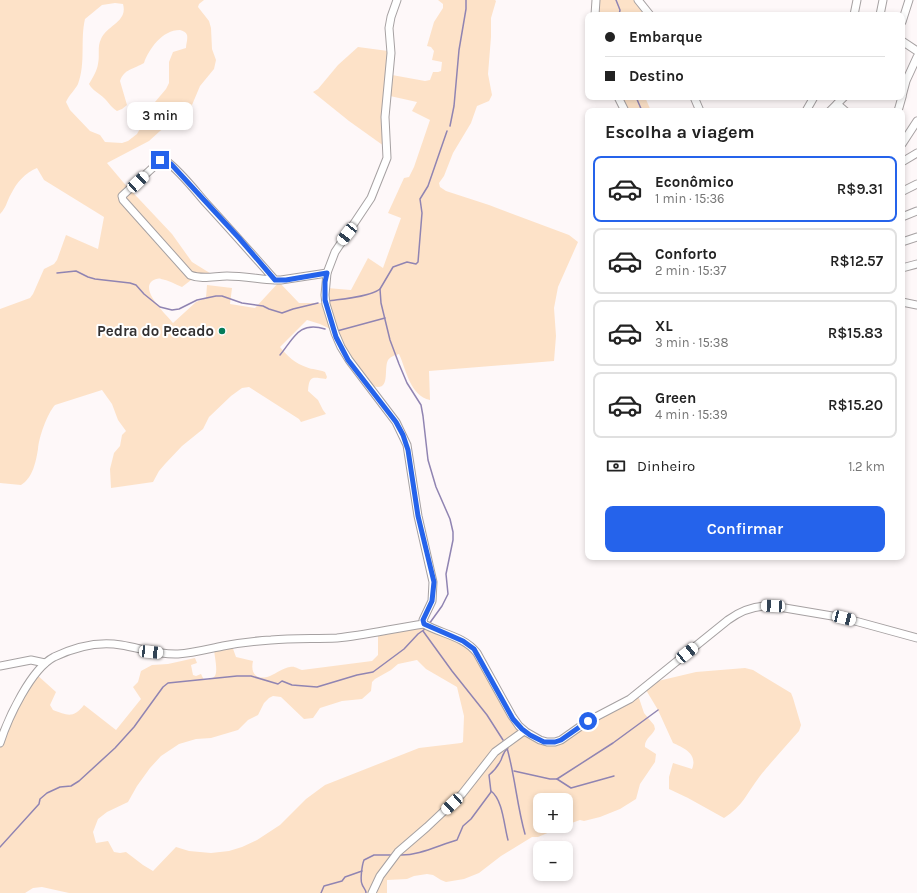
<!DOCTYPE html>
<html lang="pt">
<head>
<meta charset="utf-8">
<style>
  :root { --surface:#fff; --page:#f6f6f6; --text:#222; --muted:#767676; --line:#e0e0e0; --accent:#2563eb }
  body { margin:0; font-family:Karla,sans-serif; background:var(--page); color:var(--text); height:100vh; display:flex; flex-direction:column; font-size:15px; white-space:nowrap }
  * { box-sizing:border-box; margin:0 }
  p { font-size:13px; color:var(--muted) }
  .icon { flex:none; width:22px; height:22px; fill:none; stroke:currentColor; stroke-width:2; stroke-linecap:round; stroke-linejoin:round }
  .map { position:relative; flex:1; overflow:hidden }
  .side { position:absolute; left:585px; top:108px; width:320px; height:452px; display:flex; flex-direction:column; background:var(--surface); border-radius:8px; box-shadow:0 2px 6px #0003 }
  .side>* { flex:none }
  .hud { position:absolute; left:585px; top:12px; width:320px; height:88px; border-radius:8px; box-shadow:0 2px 6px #0003; display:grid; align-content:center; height:88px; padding:0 20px; background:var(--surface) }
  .controls { position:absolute; left:533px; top:793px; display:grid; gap:8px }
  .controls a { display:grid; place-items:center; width:40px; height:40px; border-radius:8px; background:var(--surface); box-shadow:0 2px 6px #0003; font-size:20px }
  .end { position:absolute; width:18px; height:18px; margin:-9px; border:5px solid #2563eb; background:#fff; box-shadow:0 0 0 2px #fff }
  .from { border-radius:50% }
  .bubble { position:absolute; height:28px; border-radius:8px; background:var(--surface); box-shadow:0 2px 6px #0003; font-size:13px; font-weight:600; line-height:28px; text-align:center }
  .car { position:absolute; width:12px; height:24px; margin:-12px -6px; border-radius:5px; box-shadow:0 0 3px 1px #0007; background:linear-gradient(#fff 24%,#345 0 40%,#fff 0 76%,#345 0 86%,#fff 0) }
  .hud b { display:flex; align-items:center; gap:14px; height:38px; font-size:15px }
  .hud b+b { border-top:1px solid var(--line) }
  .hud i { width:10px; height:10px; background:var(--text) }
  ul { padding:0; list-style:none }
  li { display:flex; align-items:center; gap:12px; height:66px; margin:0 8px 6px; padding:0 12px; border:2px solid var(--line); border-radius:8px }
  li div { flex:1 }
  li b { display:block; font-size:15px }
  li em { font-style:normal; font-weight:600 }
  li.selected { border-color:var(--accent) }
  li>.icon { width:36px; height:36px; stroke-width:1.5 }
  h2 { padding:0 20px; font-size:18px; line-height:48px }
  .pay { display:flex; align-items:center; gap:10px; height:44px; padding:0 20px; font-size:15px }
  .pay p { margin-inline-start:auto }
  .cta { display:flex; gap:8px; margin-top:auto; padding:8px 20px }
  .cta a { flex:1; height:46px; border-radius:8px; background:var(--accent); color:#fff; font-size:16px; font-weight:600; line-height:46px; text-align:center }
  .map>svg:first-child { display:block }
  .green { fill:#fde2c8; fill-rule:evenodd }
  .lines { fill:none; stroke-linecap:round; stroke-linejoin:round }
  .stream { stroke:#9084b2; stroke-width:1.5 }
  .minor-casing { stroke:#a6a1a2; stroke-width:9 }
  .minor { stroke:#fff; stroke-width:7 }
  .route { stroke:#2563eb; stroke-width:5 }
  .poi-dot { fill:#047c5a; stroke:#fff; stroke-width:1.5 }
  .labels { text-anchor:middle; stroke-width:4; stroke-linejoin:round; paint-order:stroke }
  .poi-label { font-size:15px; font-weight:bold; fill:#312f30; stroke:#fff; text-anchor:end }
</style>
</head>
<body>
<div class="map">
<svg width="917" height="893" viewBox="0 0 917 893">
  <rect width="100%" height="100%" fill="#fef8f9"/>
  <!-- green -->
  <g class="green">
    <path d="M0,0H204L199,4L198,7L209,21L211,28L212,49L216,60L214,69L200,86L192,105L180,117L160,131L149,141L107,163L123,182L172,234L192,262L213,275L195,277L182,287C175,284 168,280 161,279C159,278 155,279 152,281C140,291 167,315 173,323L196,302L206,298L207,285L232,288L230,304L255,308L279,282L299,303H323L330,329L320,324L307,320L280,347C286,355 296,364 306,367C313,370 318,369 325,372L327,377L326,379C314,378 309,374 308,391L318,400L323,410L326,414L301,422L299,419L249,387L242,388L231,396L209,417L203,429L182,446L165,464L159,471L153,482L111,488L110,469L114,453L120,446L122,435L126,431L118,420L112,404L102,390L55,405C47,414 39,437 38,449C36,461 33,478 21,485L0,483V309L30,298L33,294L44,269L54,264L57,260L66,235L98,249L104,217L44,180L37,168C25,173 17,182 11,194C7,201 6,208 0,214ZM115,3L123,4C128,22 107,25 101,39C97,47 100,55 98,64C97,71 93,77 89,84C93,91 99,93 104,98C109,103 111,107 117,111L122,109L127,105L120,81C124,69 134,69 144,63C149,49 162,30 180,30C183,31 186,32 187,35C188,39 186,44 186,48L173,52L169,62V83L166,89L155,102L137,134L128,141L122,143L105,142L100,135L90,131L70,110L66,102C69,95 75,90 78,84C86,63 80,40 85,19L102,5Z"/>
    <path d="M438,0H495L496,1L491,18V37L488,74L492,95L489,101L477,106L471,123L453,153L444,176L439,183L440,187L446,191L489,205L569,235L578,242L558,287L554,308L556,336L554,361L429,371L430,400C410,396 406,369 399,354C395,355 390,357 388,360C383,370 392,394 370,385L340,343L327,297V288L351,290L368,258L383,268L401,218L388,213L404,178L409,177L414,167L430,120L412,111L417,102L390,96L392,75L425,81L430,80L433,72H438L441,71L442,62L432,60L434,51L431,47L427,46L434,22L443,8V4Z"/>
    <path d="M597,0H638L648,15H596Z"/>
    <path d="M358,47L388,51L384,146L349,121L313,92L318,89L338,65Z"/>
    <path d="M620,97H645L651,111H625Z"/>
    <path d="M425,627L469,647L474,652L517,727C528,738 550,753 565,742C572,737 577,731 584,726C600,715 618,707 635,698H639L644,713L654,725L655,729C653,735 644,739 645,747L656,754L655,762L640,784L636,799L620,809L600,817L584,821L580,820L566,825V800H540V826H564L538,837H532L501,856L479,873L464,879L446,882L441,880L433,875L427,874L414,876L407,879L387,880V893H69L42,887L33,888L25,893H0V745L5,730L36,674L56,692L50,705L53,710C67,715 73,719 84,705L116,730L141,699L133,687L138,682L141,671L152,665L168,664L195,658L197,663L191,665L193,675L196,676L201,674L204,680C207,680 211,679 214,677C219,673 214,655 214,648L232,646L236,657L253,661C250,674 257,681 270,676C277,673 283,668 290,667C296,666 297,669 302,670L372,661L378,655V634ZM417,660L426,669L457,687L464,716L463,742L461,743L419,748L325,785L306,799L280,825L257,840L242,847L229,851L211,853L189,851L176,847L153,871L143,865L126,852L120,853L114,852L108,841L96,843L93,832L98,819L107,812L128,802L137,786L150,768L161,756L179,744L196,739L211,738L238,730L248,720L258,715L264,703L269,698L273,696L281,697L304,719L313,718L320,708L342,701L362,699L371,691L372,682L375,679L391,670L398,664Z"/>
    <path d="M745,668L753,670L791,693L793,698L801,725L799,731C786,746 772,761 760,776C747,793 743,806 724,818L688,798L669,789V777L673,763L692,769C698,754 684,748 673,743L658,710L646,690L658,681L696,672Z"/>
  </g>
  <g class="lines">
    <!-- stream -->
    <g class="stream">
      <path d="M616,0L620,10L619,15"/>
      <path d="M636,97L642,111"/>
      <path d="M450,126L454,106L459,50L466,9V0"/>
      <path d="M57,273L76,271L88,277L95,279L130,283L136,285L144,294L160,307L172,310L179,309L197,300L216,296H222L242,303L263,306L269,309L282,313L293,309L318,303"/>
      <path d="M328,301C341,299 370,297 380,289"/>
      <path d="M337,331L385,318"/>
      <path d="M280,355C294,338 299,321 325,329"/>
      <path d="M429,624L442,606L448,594L446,574L453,540V532L450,519L436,487L428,460L423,416L421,405L407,383L399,364L390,340L381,303L380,289L393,267L407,262L416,264L418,262L422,213L420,199L428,186L447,131"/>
      <path d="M423,631L452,671L487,715L503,740"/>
      <path d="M507,748C515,776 517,806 525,834"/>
      <path d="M514,771L550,779H557L571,788L614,776"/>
      <path d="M557,779L613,743L658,710"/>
      <path d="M491,791C503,800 504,826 508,840"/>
      <path d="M0,847L39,804L40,799L47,793L60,787L71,786L79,781L115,748L134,727L163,687L168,683L237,676H251L278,684L282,681L292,685L317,687L357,675L373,672L404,649L418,634L425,629"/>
      <path d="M399,855C418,856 439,845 457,840L463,826L471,819L491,792L489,775C494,771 498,766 501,760C503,755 503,752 508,748"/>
      <path d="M321,893L324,886L342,881L345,877L362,871"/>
      <path d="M366,893C366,889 363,888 362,884C360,880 362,865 364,860L374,855H394"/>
    </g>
    <!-- minor casing -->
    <g class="minor-casing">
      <g id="minor">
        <path d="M397,0L391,17L389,28L391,53L385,117L387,158L371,198L335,252L327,273L325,295L326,304L335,333L341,347L349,360L396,422L407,445L418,516L433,582L432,601L423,620L424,624C441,634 464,636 477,653L512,716L519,726L526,732L540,740L547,742H555L561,740L588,721L630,699L728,620C742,610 756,605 773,606L844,618L917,638"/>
        <path d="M638,0L650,15"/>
        <path d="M595,15L596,0"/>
        <path d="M854,15L857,0"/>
        <path d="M880,15L883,0"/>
        <path d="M902,22L909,0"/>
        <path d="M902,41L917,51"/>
        <path d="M902,96L906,81L917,57"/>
        <path d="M618,97L625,111"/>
        <path d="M694,97L700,111"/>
        <path d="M837,104L845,111"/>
        <path d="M806,111L814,97"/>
        <path d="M830,111L844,97"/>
        <path d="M898,111L902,97"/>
        <path d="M902,144L917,121"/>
        <path d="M902,162L917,153"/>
        <path d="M903,191L917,184"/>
        <path d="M902,217L917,211"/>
        <path d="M902,242L917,237"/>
        <path d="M902,268L917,264"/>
        <path d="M275,280C252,254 229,228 205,202C193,188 180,171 165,160L160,161L122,196L123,200L190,275C202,280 215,276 227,276C243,276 259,279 275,280H281L327,273"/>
        <path d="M902,302L917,305"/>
        <path d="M0,666L31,660L45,663"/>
        <path d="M0,743C8,718 31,669 54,657C75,647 98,641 121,645C140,648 158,655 178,654C193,653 208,649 223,646C238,643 255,641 271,640C293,638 315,639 337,638C366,635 395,628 424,624"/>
        <path d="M372,893L380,876L398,852L427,827L462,794L495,752L524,731"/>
      </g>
    </g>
    <!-- minor -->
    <use href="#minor" class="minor"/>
  </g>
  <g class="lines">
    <!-- route -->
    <path class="route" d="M160,160H165L171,164L239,238L275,280H286L327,273L325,282V300L336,337L348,360L396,422L403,435L408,450L418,516L434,582L432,601L423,620L424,624L463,641L474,649L513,719L522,729L530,735L544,742H555L561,740L588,721"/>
  </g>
  <!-- markers -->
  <circle class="poi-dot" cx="222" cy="331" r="4"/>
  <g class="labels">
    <!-- poi labels -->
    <g class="poi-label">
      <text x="214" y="336">Pedra do Pecado</text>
    </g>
  </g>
</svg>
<div class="controls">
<a>+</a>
<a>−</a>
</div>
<i class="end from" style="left:588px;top:721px"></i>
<i class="end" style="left:160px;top:160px"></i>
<div class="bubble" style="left:127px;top:102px;width:66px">3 min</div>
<i class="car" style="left:138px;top:182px;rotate:47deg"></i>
<i class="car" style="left:347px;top:234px;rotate:218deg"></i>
<i class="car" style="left:773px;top:606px;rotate:273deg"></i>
<i class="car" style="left:844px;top:618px;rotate:104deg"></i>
<i class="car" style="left:151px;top:652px;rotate:96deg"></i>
<i class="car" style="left:687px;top:653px;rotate:51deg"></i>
<i class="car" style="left:452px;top:804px;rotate:227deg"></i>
<div class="hud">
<b><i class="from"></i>Embarque</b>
<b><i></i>Destino</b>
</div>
<section class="side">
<h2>Escolha a viagem</h2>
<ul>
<li class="selected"><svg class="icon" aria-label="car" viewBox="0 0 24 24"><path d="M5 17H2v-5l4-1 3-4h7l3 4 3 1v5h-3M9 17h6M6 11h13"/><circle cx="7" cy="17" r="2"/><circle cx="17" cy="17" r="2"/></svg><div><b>Econômico</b><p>1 min · 15:36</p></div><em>R$9.31</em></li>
<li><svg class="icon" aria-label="car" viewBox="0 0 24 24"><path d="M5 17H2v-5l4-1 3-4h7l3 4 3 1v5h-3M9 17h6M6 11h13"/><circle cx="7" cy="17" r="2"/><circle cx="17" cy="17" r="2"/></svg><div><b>Conforto</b><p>2 min · 15:37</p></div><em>R$12.57</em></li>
<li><svg class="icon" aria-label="car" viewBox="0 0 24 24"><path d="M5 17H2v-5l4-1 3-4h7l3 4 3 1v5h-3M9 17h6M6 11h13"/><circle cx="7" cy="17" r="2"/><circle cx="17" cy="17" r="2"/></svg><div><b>XL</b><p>3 min · 15:38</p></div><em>R$15.83</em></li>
<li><svg class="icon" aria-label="car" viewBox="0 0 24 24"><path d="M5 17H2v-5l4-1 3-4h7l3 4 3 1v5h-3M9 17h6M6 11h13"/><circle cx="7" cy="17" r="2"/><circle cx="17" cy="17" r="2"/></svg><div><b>Green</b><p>4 min · 15:39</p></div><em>R$15.20</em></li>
</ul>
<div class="pay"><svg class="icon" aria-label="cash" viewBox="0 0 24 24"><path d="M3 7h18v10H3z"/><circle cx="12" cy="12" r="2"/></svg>Dinheiro<p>1.2 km</p></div>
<div class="cta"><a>Confirmar</a></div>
</section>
</div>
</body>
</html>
